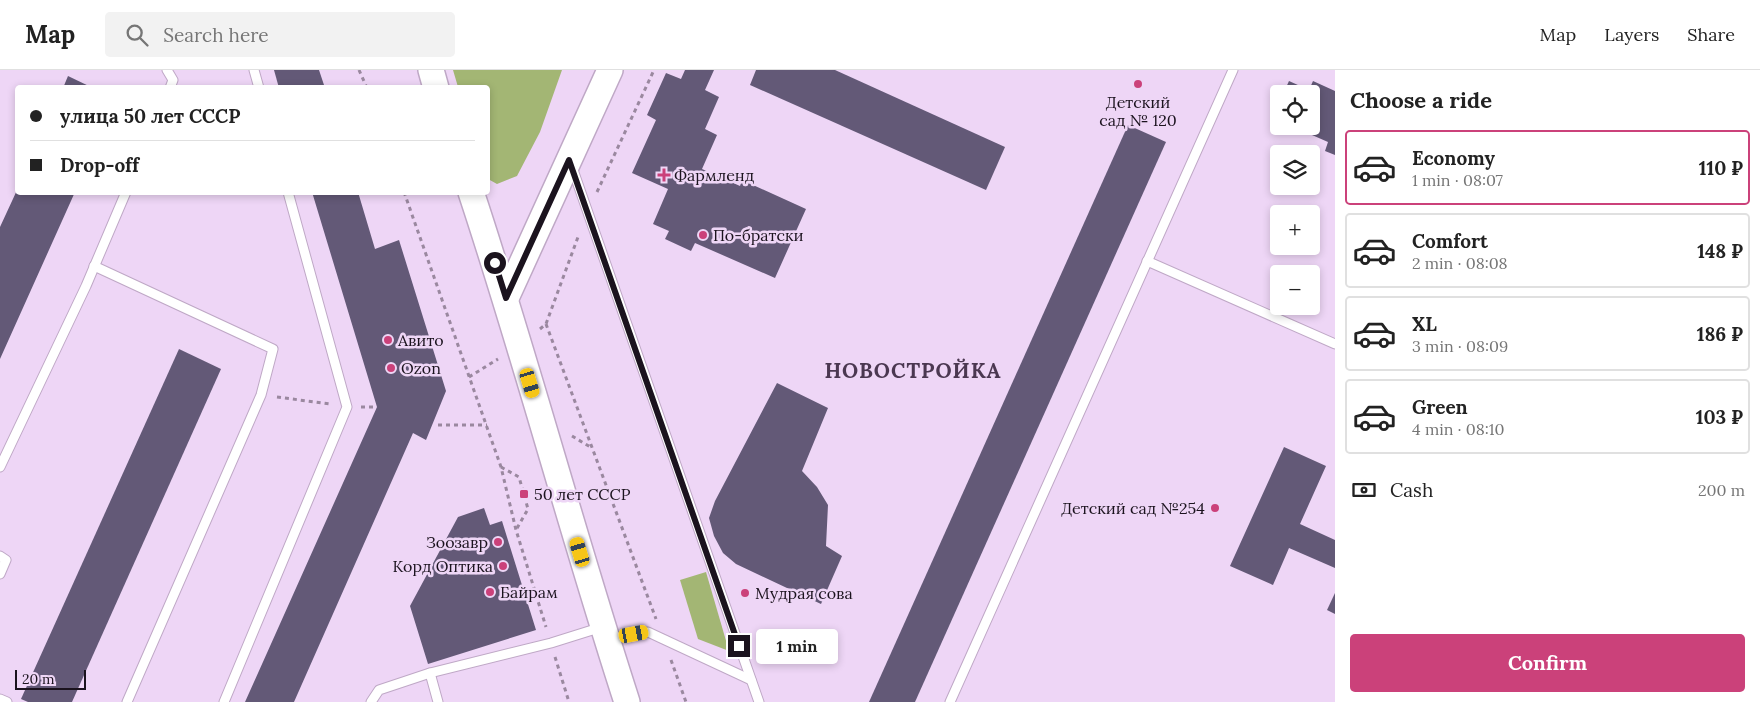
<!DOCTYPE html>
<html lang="en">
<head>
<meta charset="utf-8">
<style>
  :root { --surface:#fff; --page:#f2f2f2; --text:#222; --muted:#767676; --line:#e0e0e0; --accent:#cb417a }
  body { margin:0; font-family:Lora,serif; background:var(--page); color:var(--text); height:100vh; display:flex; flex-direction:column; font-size:19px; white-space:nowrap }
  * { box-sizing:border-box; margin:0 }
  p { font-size:16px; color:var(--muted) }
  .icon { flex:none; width:28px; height:28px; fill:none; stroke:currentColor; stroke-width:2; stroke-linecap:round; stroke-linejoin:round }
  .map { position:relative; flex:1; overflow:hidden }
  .panel { display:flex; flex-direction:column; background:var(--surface); width:425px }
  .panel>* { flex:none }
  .top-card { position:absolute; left:15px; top:15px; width:475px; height:110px; border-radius:5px; box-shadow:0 2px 8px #0003; display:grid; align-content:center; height:110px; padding:0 15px; background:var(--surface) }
  .controls { position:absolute; left:1270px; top:15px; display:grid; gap:10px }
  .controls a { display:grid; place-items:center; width:50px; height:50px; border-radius:5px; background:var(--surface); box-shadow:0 2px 8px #0003; font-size:25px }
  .scale { position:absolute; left:15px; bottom:12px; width:71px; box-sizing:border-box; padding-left:5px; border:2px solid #1b131e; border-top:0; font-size:14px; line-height:18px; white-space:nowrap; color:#1b131e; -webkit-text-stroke:4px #eed6f6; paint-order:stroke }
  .end { position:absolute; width:22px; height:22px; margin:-11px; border:6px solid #1b131e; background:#fff; box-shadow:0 0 0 2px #fff }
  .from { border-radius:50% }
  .bubble { position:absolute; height:35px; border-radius:5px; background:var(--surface); box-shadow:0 2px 8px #0003; font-size:16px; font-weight:700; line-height:35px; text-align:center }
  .car { position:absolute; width:15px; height:30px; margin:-15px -8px; border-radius:6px; box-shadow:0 0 4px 1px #0007; background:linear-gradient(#f5c518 24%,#345 0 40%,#f5c518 0 76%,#345 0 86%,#f5c518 0) }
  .top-card b { display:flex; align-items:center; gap:18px; height:48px; font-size:19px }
  .top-card b+b { border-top:1px solid var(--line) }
  .top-card i { width:12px; height:12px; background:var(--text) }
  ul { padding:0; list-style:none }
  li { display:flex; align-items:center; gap:15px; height:75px; margin:0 10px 8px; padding:0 5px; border:2px solid var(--line); border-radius:5px }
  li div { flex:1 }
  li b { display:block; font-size:19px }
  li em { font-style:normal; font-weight:700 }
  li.current { border-color:var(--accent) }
  li>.icon { width:45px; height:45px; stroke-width:1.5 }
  h2 { padding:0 15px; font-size:22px; line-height:60px }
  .pay { display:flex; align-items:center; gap:12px; height:55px; padding:0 15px; font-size:19px }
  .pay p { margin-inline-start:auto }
  .button { display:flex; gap:10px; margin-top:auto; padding:10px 15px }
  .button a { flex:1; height:58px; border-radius:5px; background:var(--accent); color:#fff; font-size:20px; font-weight:700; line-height:58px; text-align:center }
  header { display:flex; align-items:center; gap:30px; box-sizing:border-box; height:70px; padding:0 25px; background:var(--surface); border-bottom:1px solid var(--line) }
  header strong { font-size:24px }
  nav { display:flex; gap:28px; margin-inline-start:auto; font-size:18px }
  .search { width:350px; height:45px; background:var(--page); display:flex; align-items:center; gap:12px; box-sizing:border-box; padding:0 18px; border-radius:5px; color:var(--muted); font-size:19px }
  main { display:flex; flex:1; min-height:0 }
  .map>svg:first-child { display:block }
  .green { fill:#a3b674 }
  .building { fill:#635977 }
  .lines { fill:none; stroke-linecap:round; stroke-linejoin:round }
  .lane-casing { stroke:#bfa8c6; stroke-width:11 }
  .secondary-casing { stroke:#bfa8c6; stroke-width:28 }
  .path { stroke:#9a889f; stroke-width:3; stroke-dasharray:4 4; stroke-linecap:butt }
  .lane { stroke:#fff; stroke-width:9 }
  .secondary { stroke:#fff; stroke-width:25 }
  .route { stroke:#1b131e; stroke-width:6 }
  .poi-dot { fill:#cb417a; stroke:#eed6f6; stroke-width:2 }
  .labels { text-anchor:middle; stroke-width:5; stroke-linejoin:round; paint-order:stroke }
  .poi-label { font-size:16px; fill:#1b131e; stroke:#eed6f6; text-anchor:start }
  .district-label { font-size:21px; font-weight:bold; letter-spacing:1px; fill:#4b3851; stroke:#eed6f6 }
</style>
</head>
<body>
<header>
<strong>Map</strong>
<div class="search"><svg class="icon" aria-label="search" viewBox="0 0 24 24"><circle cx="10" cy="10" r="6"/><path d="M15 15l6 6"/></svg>Search here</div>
<nav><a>Map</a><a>Layers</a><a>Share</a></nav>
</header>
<main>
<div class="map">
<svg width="1335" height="632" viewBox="0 0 1335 632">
  <rect width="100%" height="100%" fill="#eed6f6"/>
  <!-- green -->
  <g class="green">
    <path d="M453,0H562L540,62L517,106L497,114L488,109V18L458,17Z"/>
    <path d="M706,502L729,581L698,569L680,510Z"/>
  </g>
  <!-- building -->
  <g class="building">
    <path d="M274,0H319L325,18H279Z"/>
    <path d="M685,0H714L705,20L719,27L705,59L717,65L702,99L740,116L742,110L806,139L775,208L695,173L691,181L665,169L669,161L653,154L668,119L632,103L656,50L647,45L666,3L681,9Z"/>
    <path d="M756,0H835L1005,77L986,120L750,15Z"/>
    <path d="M68,6L93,18H63Z"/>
    <path d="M1289,11L1309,20L1313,11L1335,21V85L1325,81L1328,72L1296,58L1293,63L1270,53L1279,34V56H1311V24H1283Z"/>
    <path d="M1128,55L1166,72L915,632H869Z"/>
    <path d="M18,118V122H75L0,289V157Z"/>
    <path d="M312,122H358L375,179L399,170L446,321L426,370L413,363L294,632H245L377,337Z"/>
    <path d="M179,279L221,299L72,632H28L21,629Z"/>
    <path d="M777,313L828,338L802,401L817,417L828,435L826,476L842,486L821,534L736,494L723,483L714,466L709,448L715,431Z"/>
    <path d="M1284,377L1326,396L1300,454L1335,470V498L1289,478L1273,515L1230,496Z"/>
    <path d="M484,438L490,455L502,451L536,560L428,594L410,536L458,447Z"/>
    <path d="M1335,523V544L1327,540Z"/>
  </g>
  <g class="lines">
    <!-- lane casing -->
    <g class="lane-casing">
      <g id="lane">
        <path d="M167,0L173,10L170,18"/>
        <path d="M254,0L259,18"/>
        <path d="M572,97L759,632"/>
        <path d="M1147,191L1335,274"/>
        <path d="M94,196L273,279L261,325L127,632"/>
        <path d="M0,397L86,216L126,122"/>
        <path d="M0,486L6,490L0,504"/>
        <path d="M608,569L648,562L751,610"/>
        <path d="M430,603L438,632"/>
        <path d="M0,629L7,632"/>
        <path d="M224,632L347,337L288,122"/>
        <path d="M371,632L379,620L430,603L551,573L602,557"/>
        <path d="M950,632L1233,0"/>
      </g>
    </g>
    <!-- secondary casing -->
    <g class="secondary-casing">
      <g id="secondary">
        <path d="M431,0L436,18"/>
        <path d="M471,122C527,291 572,463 627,632"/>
        <path d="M506,228L610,0"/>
      </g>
    </g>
    <!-- path -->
    <g class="path">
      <path d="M359,0L367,18"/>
      <path d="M404,122L501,397L516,460L546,557"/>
      <path d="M597,122L654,0"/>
      <path d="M546,254L656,549"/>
      <path d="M540,259L546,254L578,167"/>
      <path d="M469,307L498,289"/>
      <path d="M277,327L330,334"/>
      <path d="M361,337H373"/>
      <path d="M438,355H487"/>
      <path d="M572,366L592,378"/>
      <path d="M501,397L519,407L528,439L516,460"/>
      <path d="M555,587L569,632"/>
      <path d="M671,590L686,632"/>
    </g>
    <!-- lane -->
    <use href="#lane" class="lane"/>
    <!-- secondary -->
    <use href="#secondary" class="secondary"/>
  </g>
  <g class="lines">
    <!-- route -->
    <path class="route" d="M495,193L506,228L569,90L739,576"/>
  </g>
  <!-- markers -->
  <g class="poi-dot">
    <circle cx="1138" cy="14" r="5"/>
    <path d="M661.5 97.5h5v5h5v5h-5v5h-5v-5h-5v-5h5z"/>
    <circle cx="703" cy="165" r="5"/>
    <circle cx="388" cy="270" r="5"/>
    <circle cx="391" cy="298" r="5"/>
    <rect x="519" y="419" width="10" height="10" rx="2.5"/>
    <circle cx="1215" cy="438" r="5"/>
    <circle cx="498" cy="472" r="5"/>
    <circle cx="503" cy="496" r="5"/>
    <circle cx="490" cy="522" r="5"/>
    <circle cx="745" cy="523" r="5"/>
  </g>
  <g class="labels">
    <!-- poi labels -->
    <g class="poi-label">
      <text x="1138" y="38" text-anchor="middle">Детский<tspan x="1138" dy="18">сад № 120</tspan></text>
      <text x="674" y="111">Фармленд</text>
      <text x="713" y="171">По-братски</text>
      <text x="398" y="276">Авито</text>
      <text x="401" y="304">Ozon</text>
      <text x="534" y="430">50 лет СССР</text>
      <text x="1205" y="444" text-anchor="end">Детский сад №254</text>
      <text x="488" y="478" text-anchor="end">Зоозавр</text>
      <text x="493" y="502" text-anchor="end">Корд Оптика</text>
      <text x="500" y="528">Байрам</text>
      <text x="755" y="529">Мудрая сова</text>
    </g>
    <!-- district labels -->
    <g class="district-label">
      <text x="913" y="308">НОВОСТРОЙКА</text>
    </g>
  </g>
</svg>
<div class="controls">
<a><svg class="icon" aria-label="locate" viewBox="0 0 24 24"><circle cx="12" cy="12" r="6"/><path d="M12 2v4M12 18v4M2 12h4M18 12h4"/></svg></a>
<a><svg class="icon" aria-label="layers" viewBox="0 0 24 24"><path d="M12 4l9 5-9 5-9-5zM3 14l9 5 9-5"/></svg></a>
<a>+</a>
<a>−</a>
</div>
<div class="scale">20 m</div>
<i class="end from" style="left:495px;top:193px"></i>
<i class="end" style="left:739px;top:576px"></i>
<div class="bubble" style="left:756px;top:559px;width:82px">1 min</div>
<i class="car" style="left:530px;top:313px;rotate:163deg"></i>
<i class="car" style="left:580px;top:482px;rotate:343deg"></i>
<i class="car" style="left:634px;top:564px;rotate:80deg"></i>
<div class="top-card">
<b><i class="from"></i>улица 50 лет СССР</b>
<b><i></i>Drop-off</b>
</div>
</div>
<section class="panel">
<h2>Choose a ride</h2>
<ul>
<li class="current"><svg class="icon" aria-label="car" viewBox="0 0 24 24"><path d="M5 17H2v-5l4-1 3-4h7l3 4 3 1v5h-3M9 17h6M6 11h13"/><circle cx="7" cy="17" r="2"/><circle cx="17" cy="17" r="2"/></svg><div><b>Economy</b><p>1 min · 08:07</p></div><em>110 ₽</em></li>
<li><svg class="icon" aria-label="car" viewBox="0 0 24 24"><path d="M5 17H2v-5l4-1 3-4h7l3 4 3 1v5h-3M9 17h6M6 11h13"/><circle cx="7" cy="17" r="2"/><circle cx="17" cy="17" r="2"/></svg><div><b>Comfort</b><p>2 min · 08:08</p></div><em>148 ₽</em></li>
<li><svg class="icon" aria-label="car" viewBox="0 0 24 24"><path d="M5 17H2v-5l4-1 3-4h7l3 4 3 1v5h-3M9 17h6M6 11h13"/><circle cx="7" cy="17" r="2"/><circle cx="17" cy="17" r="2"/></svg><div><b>XL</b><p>3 min · 08:09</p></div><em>186 ₽</em></li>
<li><svg class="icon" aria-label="car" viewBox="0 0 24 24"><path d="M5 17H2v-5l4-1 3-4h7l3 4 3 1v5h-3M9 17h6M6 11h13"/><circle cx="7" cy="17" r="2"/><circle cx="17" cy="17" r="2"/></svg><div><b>Green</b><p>4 min · 08:10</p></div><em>103 ₽</em></li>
</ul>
<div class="pay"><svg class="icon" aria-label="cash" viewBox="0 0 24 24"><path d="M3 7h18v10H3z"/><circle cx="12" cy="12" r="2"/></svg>Cash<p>200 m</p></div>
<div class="button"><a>Confirm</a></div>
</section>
</main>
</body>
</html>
